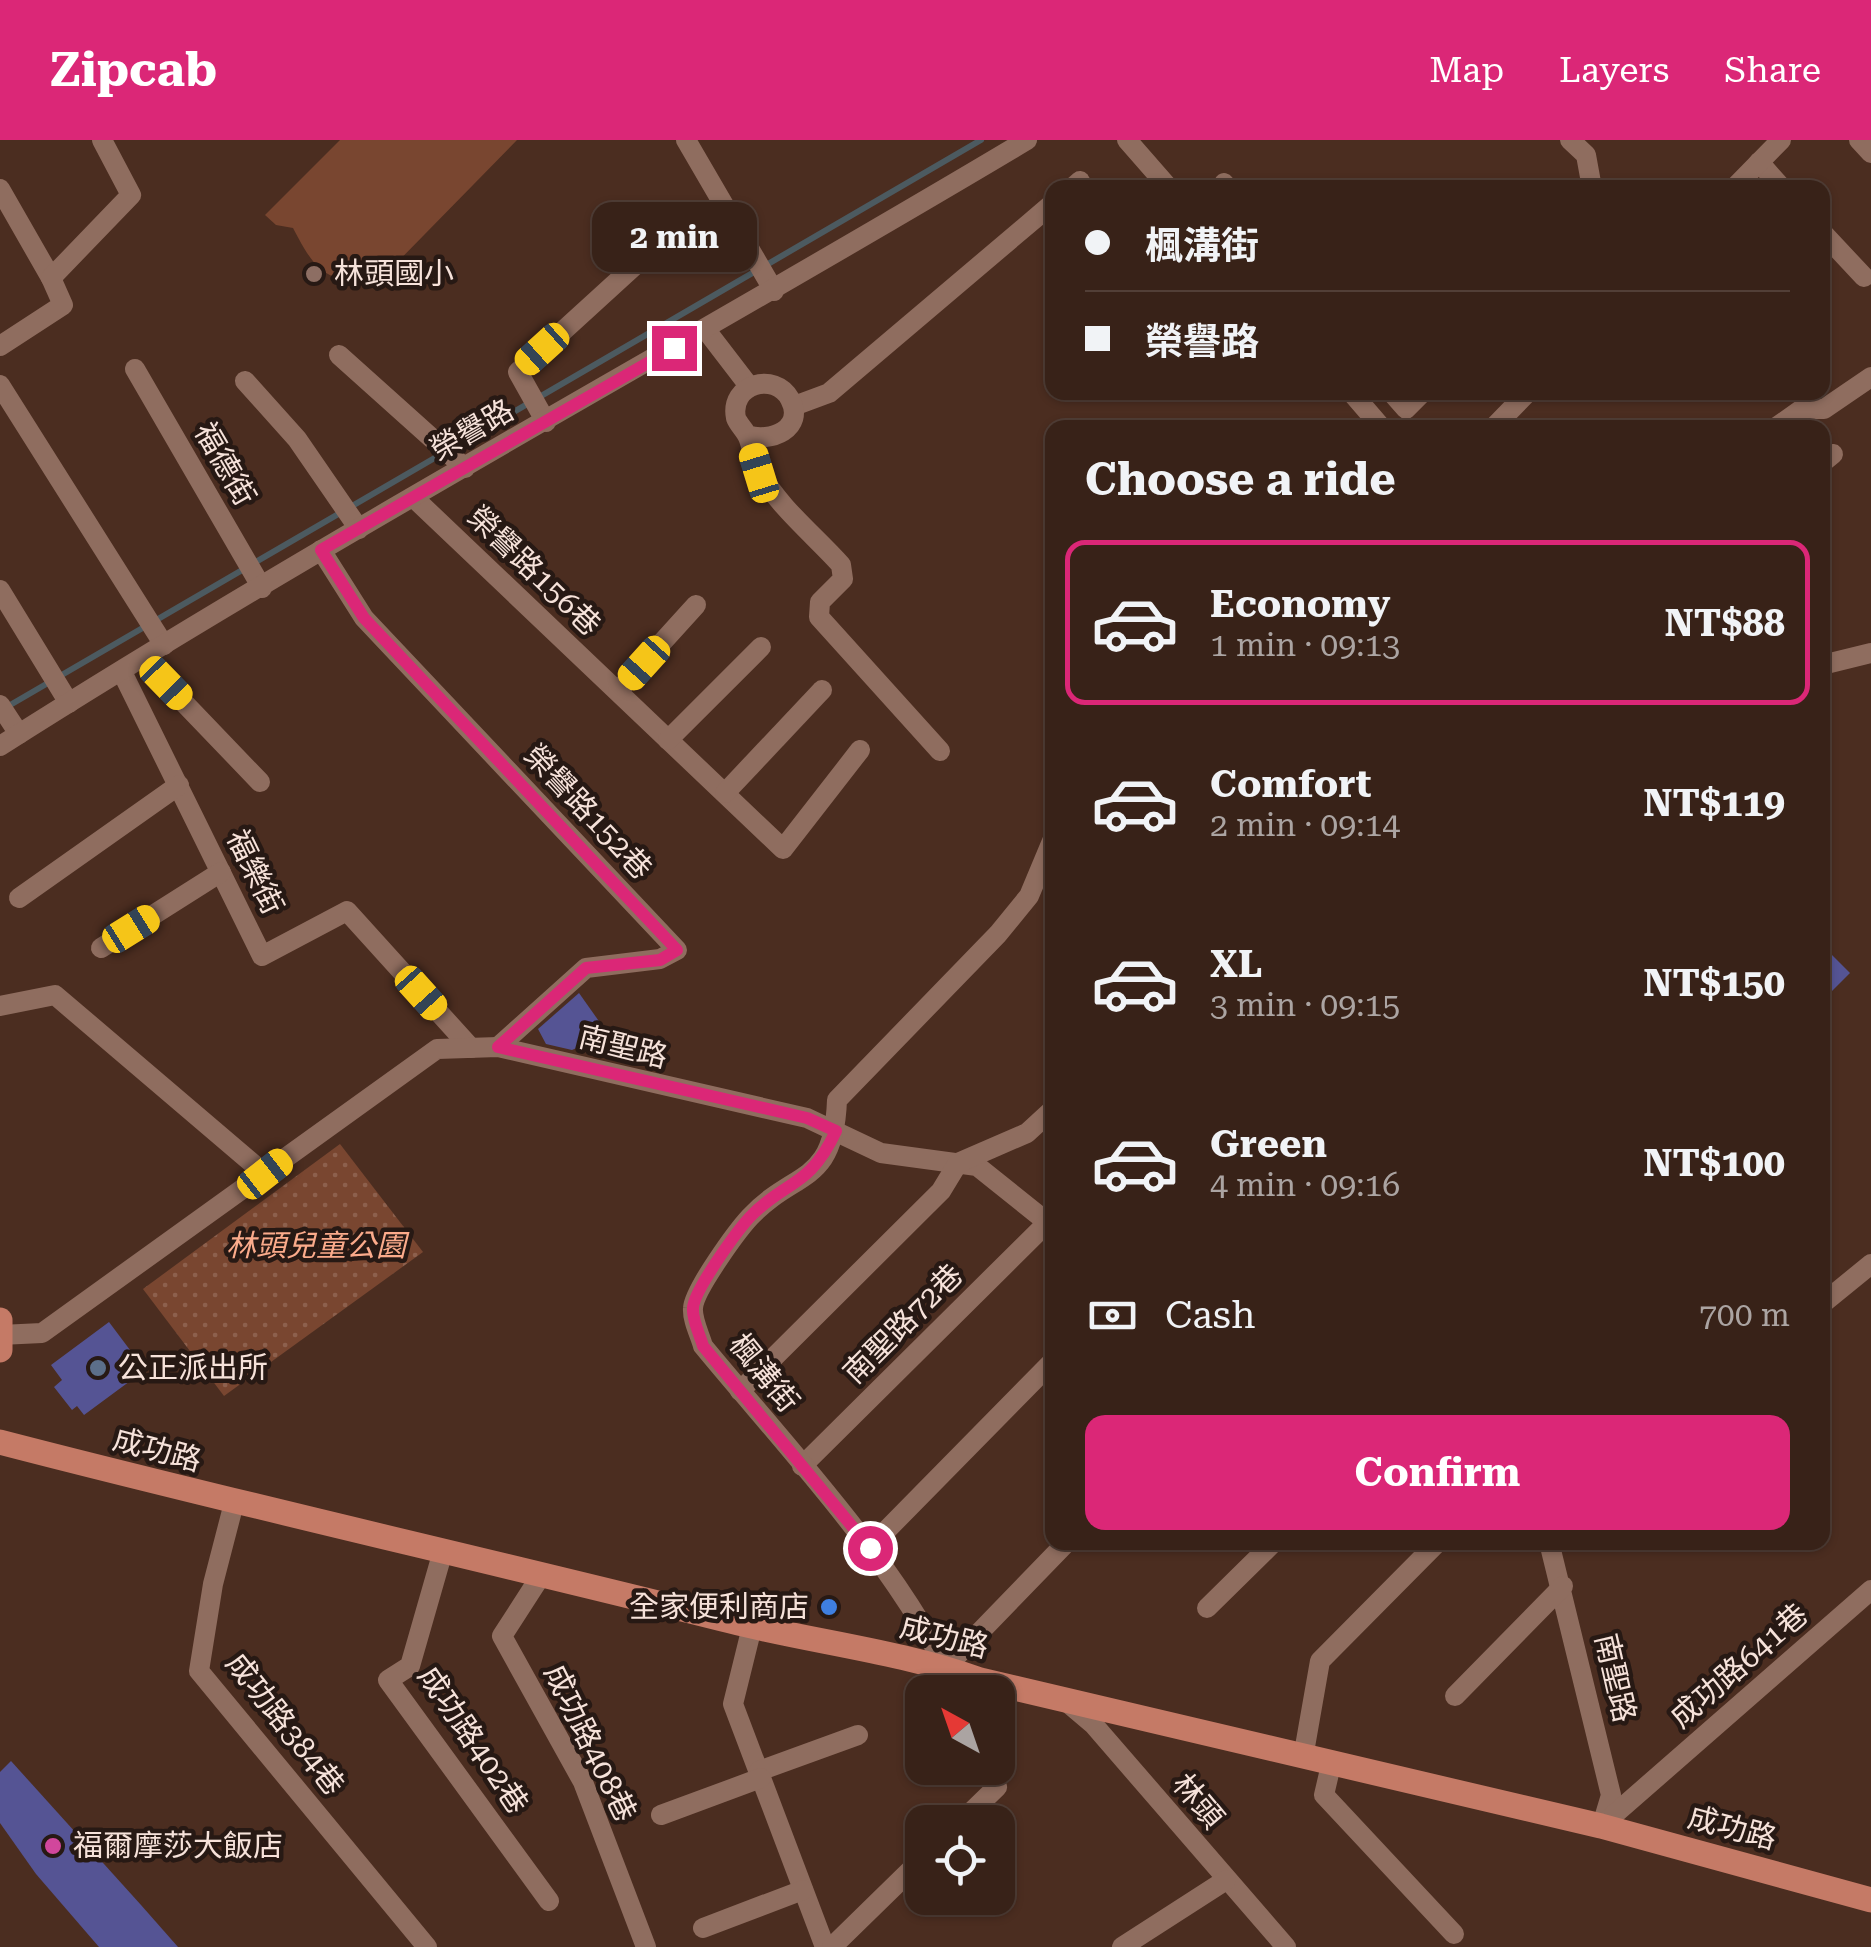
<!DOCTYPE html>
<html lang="en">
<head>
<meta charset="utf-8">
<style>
  :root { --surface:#382218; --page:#3f2a21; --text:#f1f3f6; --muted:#aba4a2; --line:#523f37; --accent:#db2777 }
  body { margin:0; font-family:"Roboto Serif","Noto Sans TC",serif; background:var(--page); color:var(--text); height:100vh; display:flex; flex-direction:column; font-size:38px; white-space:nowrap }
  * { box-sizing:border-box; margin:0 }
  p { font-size:32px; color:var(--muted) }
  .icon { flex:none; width:55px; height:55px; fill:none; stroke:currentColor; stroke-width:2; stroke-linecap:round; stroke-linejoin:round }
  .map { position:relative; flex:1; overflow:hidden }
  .sheet { position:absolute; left:1045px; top:280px; width:785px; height:1130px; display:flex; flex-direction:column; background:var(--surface); border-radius:20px; box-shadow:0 2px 8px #0004,0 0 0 2px var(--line) }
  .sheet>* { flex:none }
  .guide { position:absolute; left:1045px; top:40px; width:785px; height:220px; border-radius:20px; box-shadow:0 2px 8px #0004,0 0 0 2px var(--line); display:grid; align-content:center; height:220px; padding:0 40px; background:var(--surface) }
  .needle { width:65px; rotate:320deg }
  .controls { position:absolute; left:905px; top:1535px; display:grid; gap:20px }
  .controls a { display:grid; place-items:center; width:110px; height:110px; border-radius:20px; background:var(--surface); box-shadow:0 2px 8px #0004,0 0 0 2px var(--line); font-size:50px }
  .end { position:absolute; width:45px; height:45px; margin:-22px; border:12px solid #db2777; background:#fff; box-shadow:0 0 0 5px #fff }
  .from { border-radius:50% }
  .bubble { position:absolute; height:70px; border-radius:20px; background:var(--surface); box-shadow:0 2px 8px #0004,0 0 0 2px var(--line); font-size:32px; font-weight:700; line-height:70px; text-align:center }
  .car { position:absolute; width:30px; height:60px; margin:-30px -15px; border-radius:12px; box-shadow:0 0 8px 2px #0007; background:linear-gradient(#f5c518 24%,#345 0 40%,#f5c518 0 76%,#345 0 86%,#f5c518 0) }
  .guide b { display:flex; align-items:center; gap:35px; height:95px; font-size:38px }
  .guide b+b { border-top:2px solid var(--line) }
  .guide i { width:25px; height:25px; background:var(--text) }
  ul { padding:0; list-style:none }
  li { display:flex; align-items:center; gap:30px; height:165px; margin:0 20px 15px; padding:0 20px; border:5px solid transparent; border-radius:20px }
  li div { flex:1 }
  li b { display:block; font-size:38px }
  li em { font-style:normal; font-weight:700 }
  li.current { border-color:var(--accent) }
  li>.icon { width:90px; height:90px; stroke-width:1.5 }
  h2 { padding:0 40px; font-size:45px; line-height:120px }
  .pay { display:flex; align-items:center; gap:25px; height:110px; padding:0 40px; font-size:38px }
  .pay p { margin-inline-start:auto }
  .primary-button { display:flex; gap:20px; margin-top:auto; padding:20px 40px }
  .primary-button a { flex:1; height:115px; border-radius:20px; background:var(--accent); color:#fff; font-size:40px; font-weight:700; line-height:115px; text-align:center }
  header { display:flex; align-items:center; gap:60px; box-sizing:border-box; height:140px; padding:0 50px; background:var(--accent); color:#fff }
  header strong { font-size:48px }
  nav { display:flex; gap:55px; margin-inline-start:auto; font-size:35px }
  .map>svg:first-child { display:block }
  .green { fill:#794630 }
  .park { fill:url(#park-dots) }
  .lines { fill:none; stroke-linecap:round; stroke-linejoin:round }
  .stream { stroke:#4c5a60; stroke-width:6 }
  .building { fill:#555494 }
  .minor { stroke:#8f6d5f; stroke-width:20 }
  .major { stroke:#c57a66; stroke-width:25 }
  .route { stroke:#db2777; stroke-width:12 }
  .education-dot { fill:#8d6e63; stroke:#271914; stroke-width:4 }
  .service-dot { fill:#5c6f8a; stroke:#271914; stroke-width:4 }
  .shop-dot { fill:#3f7fe0; stroke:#271914; stroke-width:4 }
  .hotel-dot { fill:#d1479c; stroke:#271914; stroke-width:4 }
  .labels { text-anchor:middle; stroke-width:9; stroke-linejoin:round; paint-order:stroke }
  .poi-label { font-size:30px; fill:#f6e2da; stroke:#271914; text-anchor:start }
  .street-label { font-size:30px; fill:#f6e2da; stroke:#271914 }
  .park-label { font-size:30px; font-style:italic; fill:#fbab8b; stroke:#271914 }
</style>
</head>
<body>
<header>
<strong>Zipcab</strong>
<nav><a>Map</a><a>Layers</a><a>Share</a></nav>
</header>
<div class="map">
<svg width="1871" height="1807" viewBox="0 0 1871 1807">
  <defs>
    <pattern id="park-dots" width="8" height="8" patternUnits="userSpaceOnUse" patternTransform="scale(2.5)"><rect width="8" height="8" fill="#794630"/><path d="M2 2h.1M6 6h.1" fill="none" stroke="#8d604d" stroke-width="1.8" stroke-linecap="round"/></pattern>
  </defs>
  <rect width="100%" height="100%" fill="#4b2d20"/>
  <!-- green -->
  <path class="green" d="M340,0H517L377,143C325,141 317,134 293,88L276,85L265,75Z"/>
  <!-- park -->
  <path class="park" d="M340,1004L423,1112L224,1256L143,1149Z"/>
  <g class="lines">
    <!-- stream -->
    <path class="stream" d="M5,568L981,0"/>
  </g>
  <!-- building -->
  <g class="building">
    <path d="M1822,805L1850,833L1822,861Z"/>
    <path d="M579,853L608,894L572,910L546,904L538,889Z"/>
    <path d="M109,1182L145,1230L84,1275L77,1266L72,1270L54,1247L62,1240L51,1225Z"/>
    <path d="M11,1621L141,1765L178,1807H99L36,1734L0,1683V1632Z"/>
  </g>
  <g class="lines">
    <!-- minor -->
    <g class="minor">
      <path d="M686,0L774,151"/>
      <path d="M1127,0L1169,48"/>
      <path d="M1570,0L1586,15L1592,48"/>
      <path d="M1859,0L1871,13"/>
      <path d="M1759,22L1782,48"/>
      <path d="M1072,48L1080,41"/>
      <path d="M1223,48L1224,43"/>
      <path d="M1734,48L1781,0"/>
      <path d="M0,49L51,138"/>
      <path d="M1822,92L1864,137"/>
      <path d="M706,190L749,246"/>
      <path d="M0,206L63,165L51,138L131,55L102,0"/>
      <path d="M339,215L465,328"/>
      <path d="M135,229L262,448"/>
      <path d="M245,241L297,299L359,389"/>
      <path d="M0,245L164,505"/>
      <path d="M1351,252L1382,288"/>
      <path d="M1391,252L1406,269L1423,252"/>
      <path d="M794,266L829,253L1052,64"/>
      <path d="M546,282L518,232L666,97"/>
      <path d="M1493,288L1528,252"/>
      <path d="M1775,288L1802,269H1824L1871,237"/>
      <path d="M747,295C770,303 806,289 790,259C775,231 729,244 736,278C738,284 745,290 748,297C753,308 753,323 760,333C779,367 815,396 841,425L843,439L820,462L819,477L940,611"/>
      <path d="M1822,323L1833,314"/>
      <path d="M414,358L783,709L860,610"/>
      <path d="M321,410L364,478L677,810L660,819L586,828L498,907"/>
      <path d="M0,450L69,563"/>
      <path d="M142,519L260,642"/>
      <path d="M1822,525L1871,513"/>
      <path d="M122,532L262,816L347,771L471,908"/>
      <path d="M618,551L696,465"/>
      <path d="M0,565L19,594"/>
      <path d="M668,600L761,507"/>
      <path d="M0,606C335,393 686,204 1027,0"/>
      <path d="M725,653L822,550"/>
      <path d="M19,758L179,645"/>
      <path d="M101,808L221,732"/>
      <path d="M0,866L55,855L265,1034"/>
      <path d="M1822,1164L1871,1124"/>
      <path d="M0,1195L42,1193L437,909L498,907L807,978L881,1013L977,1026L1052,1086"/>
      <path d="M740,1251L941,1051L958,1023L1027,993L1052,970"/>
      <path d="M802,1326L1046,1084"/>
      <path d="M234,1363L213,1444L199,1531L427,1807"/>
      <path d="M1549,1402L1611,1655L1602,1685"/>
      <path d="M869,1408L1052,1222"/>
      <path d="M443,1411L410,1526L388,1540L549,1761"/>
      <path d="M542,1434L502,1496L583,1642L646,1807"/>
      <path d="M1207,1468L1274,1402"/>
      <path d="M752,1487L733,1564L825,1807"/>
      <path d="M946,1527L1067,1402"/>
      <path d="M957,1552C905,1432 787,1308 703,1206C700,1195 692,1180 693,1168C694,1150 737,1091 750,1077C795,1029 834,1046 837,960L998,794L1029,756L1052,701"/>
      <path d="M1455,1556L1563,1446"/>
      <path d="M1067,1562L1093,1584L1286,1807"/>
      <path d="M1303,1618L1320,1521L1438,1402"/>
      <path d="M1331,1625L1324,1655L1454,1794"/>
      <path d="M759,1631L858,1595"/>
      <path d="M661,1675L761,1638"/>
      <path d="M961,1682L997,1647L989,1628"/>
      <path d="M1601,1686L1871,1450"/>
      <path d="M703,1788L803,1750"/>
      <path d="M832,1807L922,1719"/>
      <path d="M1122,1807L1226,1740"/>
    </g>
    <!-- major -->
    <g class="major">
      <path d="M0,1180V1210"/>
      <path d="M0,1302C242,1365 487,1420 730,1481C813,1502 900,1511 980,1540L1601,1686L1871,1760"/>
    </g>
  </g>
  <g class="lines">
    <!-- route -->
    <path class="route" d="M674,208L321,410L364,478L677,810L660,820L586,828L498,907L807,978L836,991C809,1049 785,1040 750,1077C737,1091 694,1150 693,1168C692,1180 700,1195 703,1206L870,1408"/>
  </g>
  <!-- markers -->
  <circle class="education-dot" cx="314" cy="134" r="10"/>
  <circle class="service-dot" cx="98" cy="1228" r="10"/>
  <circle class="shop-dot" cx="829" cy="1467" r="10"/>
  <circle class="hotel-dot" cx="53" cy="1706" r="10"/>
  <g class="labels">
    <!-- poi labels -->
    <g class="poi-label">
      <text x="334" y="144">林頭國小</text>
      <text x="118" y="1238">公正派出所</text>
      <text x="809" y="1477" text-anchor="end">全家便利商店</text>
      <text x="73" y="1716">福爾摩莎大飯店</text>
    </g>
    <!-- street labels -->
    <g class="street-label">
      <text transform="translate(472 290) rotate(-30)" y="10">榮譽路</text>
      <text transform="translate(225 324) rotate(60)" y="10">福德街</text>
      <text transform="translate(534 431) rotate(44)" y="10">榮譽路156巷</text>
      <text transform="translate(588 672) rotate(47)" y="10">榮譽路152巷</text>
      <text transform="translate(255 732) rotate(64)" y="10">福樂街</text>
      <text transform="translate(623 907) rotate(14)" y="10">南聖路</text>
      <text transform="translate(903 1184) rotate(-45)" y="10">南聖路72巷</text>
      <text transform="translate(764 1233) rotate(51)" y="10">楓溝街</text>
      <text transform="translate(157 1310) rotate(15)" y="10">成功路</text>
      <text transform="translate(944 1497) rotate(14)" y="10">成功路</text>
      <text transform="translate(1739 1526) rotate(-41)" y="10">成功路641巷</text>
      <text transform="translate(1615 1538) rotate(77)" y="10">南聖路</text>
      <text transform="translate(285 1584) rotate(52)" y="10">成功路384巷</text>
      <text transform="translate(473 1600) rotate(56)" y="10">成功路402巷</text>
      <text transform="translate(590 1603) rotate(64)" y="10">成功路408巷</text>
      <text transform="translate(1198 1661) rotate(50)" y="10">林頭</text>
      <text transform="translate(1732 1688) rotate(15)" y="10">成功路</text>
    </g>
    <!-- park labels -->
    <g class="park-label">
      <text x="316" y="1116">林頭兒童公園</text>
    </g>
  </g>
</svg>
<div class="controls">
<a><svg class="needle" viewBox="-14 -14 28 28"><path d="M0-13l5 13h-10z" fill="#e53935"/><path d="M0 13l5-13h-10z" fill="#aba4a2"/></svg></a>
<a><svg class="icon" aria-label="locate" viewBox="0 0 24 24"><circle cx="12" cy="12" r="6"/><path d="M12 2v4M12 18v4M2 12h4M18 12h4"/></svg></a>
</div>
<i class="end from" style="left:870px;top:1408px"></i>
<i class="end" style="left:674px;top:208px"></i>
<div class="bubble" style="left:592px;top:62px;width:165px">2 min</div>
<i class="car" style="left:542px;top:209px;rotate:228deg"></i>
<i class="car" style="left:759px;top:333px;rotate:343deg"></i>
<i class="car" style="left:644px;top:523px;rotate:222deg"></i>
<i class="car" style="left:166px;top:543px;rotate:136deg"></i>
<i class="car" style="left:131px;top:789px;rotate:58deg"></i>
<i class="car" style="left:421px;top:853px;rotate:138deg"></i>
<i class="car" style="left:265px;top:1034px;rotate:52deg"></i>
<div class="guide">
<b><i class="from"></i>楓溝街</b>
<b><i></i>榮譽路</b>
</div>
<section class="sheet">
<h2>Choose a ride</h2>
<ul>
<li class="current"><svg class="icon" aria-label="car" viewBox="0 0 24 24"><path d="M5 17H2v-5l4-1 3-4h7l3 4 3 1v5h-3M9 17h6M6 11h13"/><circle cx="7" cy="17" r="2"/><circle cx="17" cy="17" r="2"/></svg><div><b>Economy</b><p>1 min · 09:13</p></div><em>NT$88</em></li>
<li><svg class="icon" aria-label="car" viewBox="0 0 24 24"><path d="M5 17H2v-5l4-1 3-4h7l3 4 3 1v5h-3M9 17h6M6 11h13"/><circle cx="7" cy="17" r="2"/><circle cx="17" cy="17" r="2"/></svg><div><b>Comfort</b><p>2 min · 09:14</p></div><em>NT$119</em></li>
<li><svg class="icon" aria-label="car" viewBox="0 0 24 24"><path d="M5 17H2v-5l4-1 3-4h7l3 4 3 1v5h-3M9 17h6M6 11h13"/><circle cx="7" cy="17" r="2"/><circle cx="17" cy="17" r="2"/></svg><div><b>XL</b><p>3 min · 09:15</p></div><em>NT$150</em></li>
<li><svg class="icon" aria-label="car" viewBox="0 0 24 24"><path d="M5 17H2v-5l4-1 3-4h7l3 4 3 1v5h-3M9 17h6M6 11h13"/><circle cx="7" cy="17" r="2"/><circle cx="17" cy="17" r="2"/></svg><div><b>Green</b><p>4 min · 09:16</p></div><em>NT$100</em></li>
</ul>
<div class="pay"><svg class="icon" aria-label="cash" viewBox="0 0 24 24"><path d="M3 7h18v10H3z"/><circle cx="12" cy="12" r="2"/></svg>Cash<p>700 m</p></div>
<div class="primary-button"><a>Confirm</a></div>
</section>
</div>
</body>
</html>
